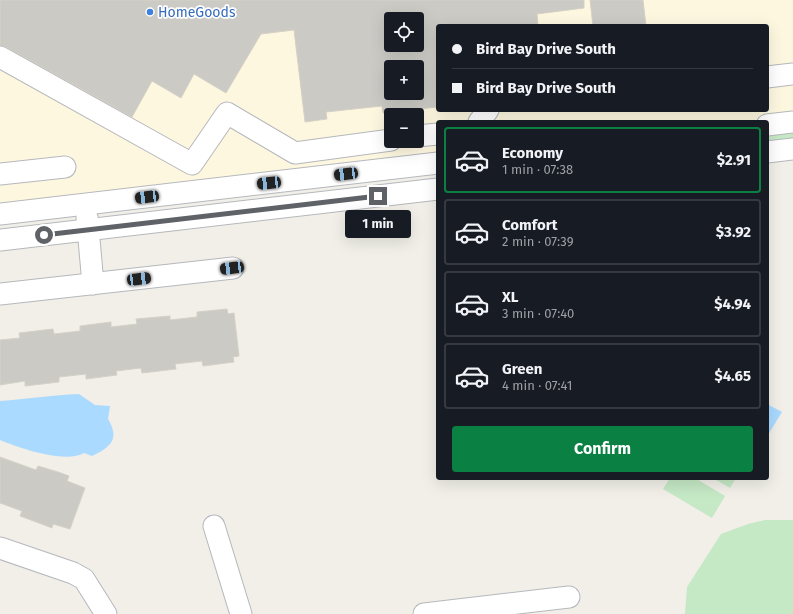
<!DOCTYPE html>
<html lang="en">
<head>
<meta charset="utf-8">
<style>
  :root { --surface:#171b24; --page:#242831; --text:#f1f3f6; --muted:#9ea1a6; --line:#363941; --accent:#0b8043 }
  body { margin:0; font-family:"Fira Sans",sans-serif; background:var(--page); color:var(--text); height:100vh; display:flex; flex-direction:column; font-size:15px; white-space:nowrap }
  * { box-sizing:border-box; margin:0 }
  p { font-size:13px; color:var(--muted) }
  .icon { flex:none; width:22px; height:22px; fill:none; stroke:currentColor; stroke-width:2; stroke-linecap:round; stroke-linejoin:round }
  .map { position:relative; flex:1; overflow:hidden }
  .panel { position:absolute; left:436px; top:120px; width:333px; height:360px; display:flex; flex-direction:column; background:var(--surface); border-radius:4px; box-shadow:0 4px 16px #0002 }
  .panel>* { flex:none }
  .banner { position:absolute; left:436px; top:24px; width:333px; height:88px; border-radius:4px; box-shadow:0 4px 16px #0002; display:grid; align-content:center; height:88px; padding:0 16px; background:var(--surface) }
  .fabs { position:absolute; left:384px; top:12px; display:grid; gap:8px }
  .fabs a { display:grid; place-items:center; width:40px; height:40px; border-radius:4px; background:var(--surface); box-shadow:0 4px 16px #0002; font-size:20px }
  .end { position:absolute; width:18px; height:18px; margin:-9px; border:5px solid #5f6368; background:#fff; box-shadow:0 0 0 2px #fff }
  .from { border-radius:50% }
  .bubble { position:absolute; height:28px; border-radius:4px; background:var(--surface); box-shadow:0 4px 16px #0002; font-size:13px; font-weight:700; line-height:28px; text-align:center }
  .car { position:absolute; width:12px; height:24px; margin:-12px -6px; border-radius:5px; box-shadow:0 0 3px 1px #0007; background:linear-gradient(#222 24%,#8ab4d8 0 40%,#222 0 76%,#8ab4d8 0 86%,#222 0) }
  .banner b { display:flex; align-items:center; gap:14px; height:38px; font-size:15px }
  .banner b+b { border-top:1px solid var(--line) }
  .banner i { width:10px; height:10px; background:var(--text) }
  ul { padding:7px 0 0; list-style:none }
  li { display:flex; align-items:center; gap:12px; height:66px; margin:0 8px 6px; padding:0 8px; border:2px solid var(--line); border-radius:4px }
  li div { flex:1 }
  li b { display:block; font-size:15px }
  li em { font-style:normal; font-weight:700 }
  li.on { border-color:var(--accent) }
  li>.icon { width:36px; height:36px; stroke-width:1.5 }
  .cta { display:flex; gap:8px; margin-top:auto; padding:8px 16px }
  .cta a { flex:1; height:46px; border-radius:4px; background:var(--accent); color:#fff; font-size:16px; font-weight:700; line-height:46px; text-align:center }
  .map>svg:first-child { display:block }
  .commercial { fill:#fef7e0; fill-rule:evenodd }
  .green { fill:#c5e8c5 }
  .water { fill:#aadaff }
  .building { fill:#cccac5; stroke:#d6d1c6; fill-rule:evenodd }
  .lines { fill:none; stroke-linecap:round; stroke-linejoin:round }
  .minor-casing { stroke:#b5b8bc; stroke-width:23 }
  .minor { stroke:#fff; stroke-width:21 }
  .route { stroke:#5f6368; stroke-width:5 }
  .shop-dot { fill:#3f7fe0; stroke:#fff; stroke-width:1.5 }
  .labels { text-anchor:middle; stroke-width:3.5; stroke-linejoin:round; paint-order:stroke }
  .shop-label { font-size:14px; fill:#366cbe; stroke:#fff; text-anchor:start }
</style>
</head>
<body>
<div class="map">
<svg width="793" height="614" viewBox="0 0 793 614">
  <rect width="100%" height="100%" fill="#f1efe8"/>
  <!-- commercial -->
  <path class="commercial" d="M0,0H793V133L767,136V122H438V172L0,218ZM391,19H417V45H391ZM438,26H767V110H438ZM391,67H417V93H391ZM391,115H417V141H391Z"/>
  <!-- green -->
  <g class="green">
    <path d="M793,133V154L767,157V136Z"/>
    <path d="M670,478H695L725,496L712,518L663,489Z"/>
    <path d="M713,478H736L730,488Z"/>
    <path d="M765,520H793V614H685L687,587L721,534L748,524Z"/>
  </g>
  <!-- water -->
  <g class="water">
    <path d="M79,394L95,405L110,406L108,419C120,439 111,447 92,456L84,453C66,464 19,448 0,440V401C26,399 52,395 79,394Z"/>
    <path d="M767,404L782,412L768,435L767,434Z"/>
  </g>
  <!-- building -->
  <g class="building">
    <path d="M0,0H584V8L537,14L538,26H438V107L418,109V115H393L392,112L383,113L382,106L326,112L327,119L305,122L294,30L261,34L226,93L194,74L181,98L152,81L132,117L6,47L0,45ZM391,19H417V45H391ZM391,67H417V93H391Z"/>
    <path d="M590,0H643L646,26H593Z"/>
    <path d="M227,309L228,314L234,313L239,356L233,357L234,362L203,366L202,361L175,364L176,369L142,373L141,368L116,371L117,375L86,379V374L59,377V382L25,386V381L0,385V340L20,338L19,333L53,329L54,334L80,331V326L111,322V327L137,324L136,319L170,316V320L197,317V312Z"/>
    <path d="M0,457L36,470L38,466L58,472L69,476L67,481L85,488L70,529L53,524L52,528L39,523L20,516L22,511L0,503Z"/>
  </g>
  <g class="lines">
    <!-- minor casing -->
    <g class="minor-casing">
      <g id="minor">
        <path d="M0,57L192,164L227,113L295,153L391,140"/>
        <path d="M767,77L793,74"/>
        <path d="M479,122L488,110"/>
        <path d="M767,125L793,122"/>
        <path d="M417,136L438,134"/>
        <path d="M767,152L793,149"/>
        <path d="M0,174L65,167"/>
        <path d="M0,214L438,163"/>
        <path d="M87,217L93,284"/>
        <path d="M0,240L438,189"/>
        <path d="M0,294L233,268"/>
        <path d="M214,526L241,614"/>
        <path d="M0,548L73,573L84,579L106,614"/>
        <path d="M424,614L569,597"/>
      </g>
    </g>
    <!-- minor -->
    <use href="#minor" class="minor"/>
  </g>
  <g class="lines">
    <!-- route -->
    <path class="route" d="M44,235L378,196"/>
  </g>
  <!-- markers -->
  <circle class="shop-dot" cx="150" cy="12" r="4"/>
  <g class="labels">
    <!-- shop labels -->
    <g class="shop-label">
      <text x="158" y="17">HomeGoods</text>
    </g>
  </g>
</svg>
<div class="fabs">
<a><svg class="icon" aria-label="locate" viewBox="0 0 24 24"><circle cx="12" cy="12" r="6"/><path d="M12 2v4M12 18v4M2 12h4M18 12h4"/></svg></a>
<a>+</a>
<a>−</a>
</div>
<i class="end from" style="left:44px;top:235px"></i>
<i class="end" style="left:378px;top:196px"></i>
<div class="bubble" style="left:345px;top:210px;width:66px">1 min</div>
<i class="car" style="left:346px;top:174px;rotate:263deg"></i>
<i class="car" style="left:269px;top:183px;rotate:264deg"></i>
<i class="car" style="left:147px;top:197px;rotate:263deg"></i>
<i class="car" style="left:232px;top:268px;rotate:263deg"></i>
<i class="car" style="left:139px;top:279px;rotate:83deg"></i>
<div class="banner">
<b><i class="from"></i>Bird Bay Drive South</b>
<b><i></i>Bird Bay Drive South</b>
</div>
<section class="panel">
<ul>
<li class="on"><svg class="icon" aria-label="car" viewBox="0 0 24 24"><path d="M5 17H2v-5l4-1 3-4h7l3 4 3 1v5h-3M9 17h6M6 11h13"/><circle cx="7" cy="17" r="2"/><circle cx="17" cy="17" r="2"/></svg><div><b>Economy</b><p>1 min · 07:38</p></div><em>$2.91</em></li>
<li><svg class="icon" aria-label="car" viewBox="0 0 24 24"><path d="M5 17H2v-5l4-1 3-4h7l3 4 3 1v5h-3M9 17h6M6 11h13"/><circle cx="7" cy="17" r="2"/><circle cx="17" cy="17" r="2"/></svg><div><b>Comfort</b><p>2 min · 07:39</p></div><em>$3.92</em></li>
<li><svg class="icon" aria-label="car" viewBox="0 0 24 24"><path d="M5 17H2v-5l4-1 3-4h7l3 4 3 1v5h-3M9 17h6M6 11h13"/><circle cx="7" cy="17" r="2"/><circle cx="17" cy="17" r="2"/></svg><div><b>XL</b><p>3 min · 07:40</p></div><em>$4.94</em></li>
<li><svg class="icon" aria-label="car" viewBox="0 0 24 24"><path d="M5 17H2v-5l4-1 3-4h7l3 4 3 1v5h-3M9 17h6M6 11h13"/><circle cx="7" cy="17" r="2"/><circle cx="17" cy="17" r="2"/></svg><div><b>Green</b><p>4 min · 07:41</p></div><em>$4.65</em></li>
</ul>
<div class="cta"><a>Confirm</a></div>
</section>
</div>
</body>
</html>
